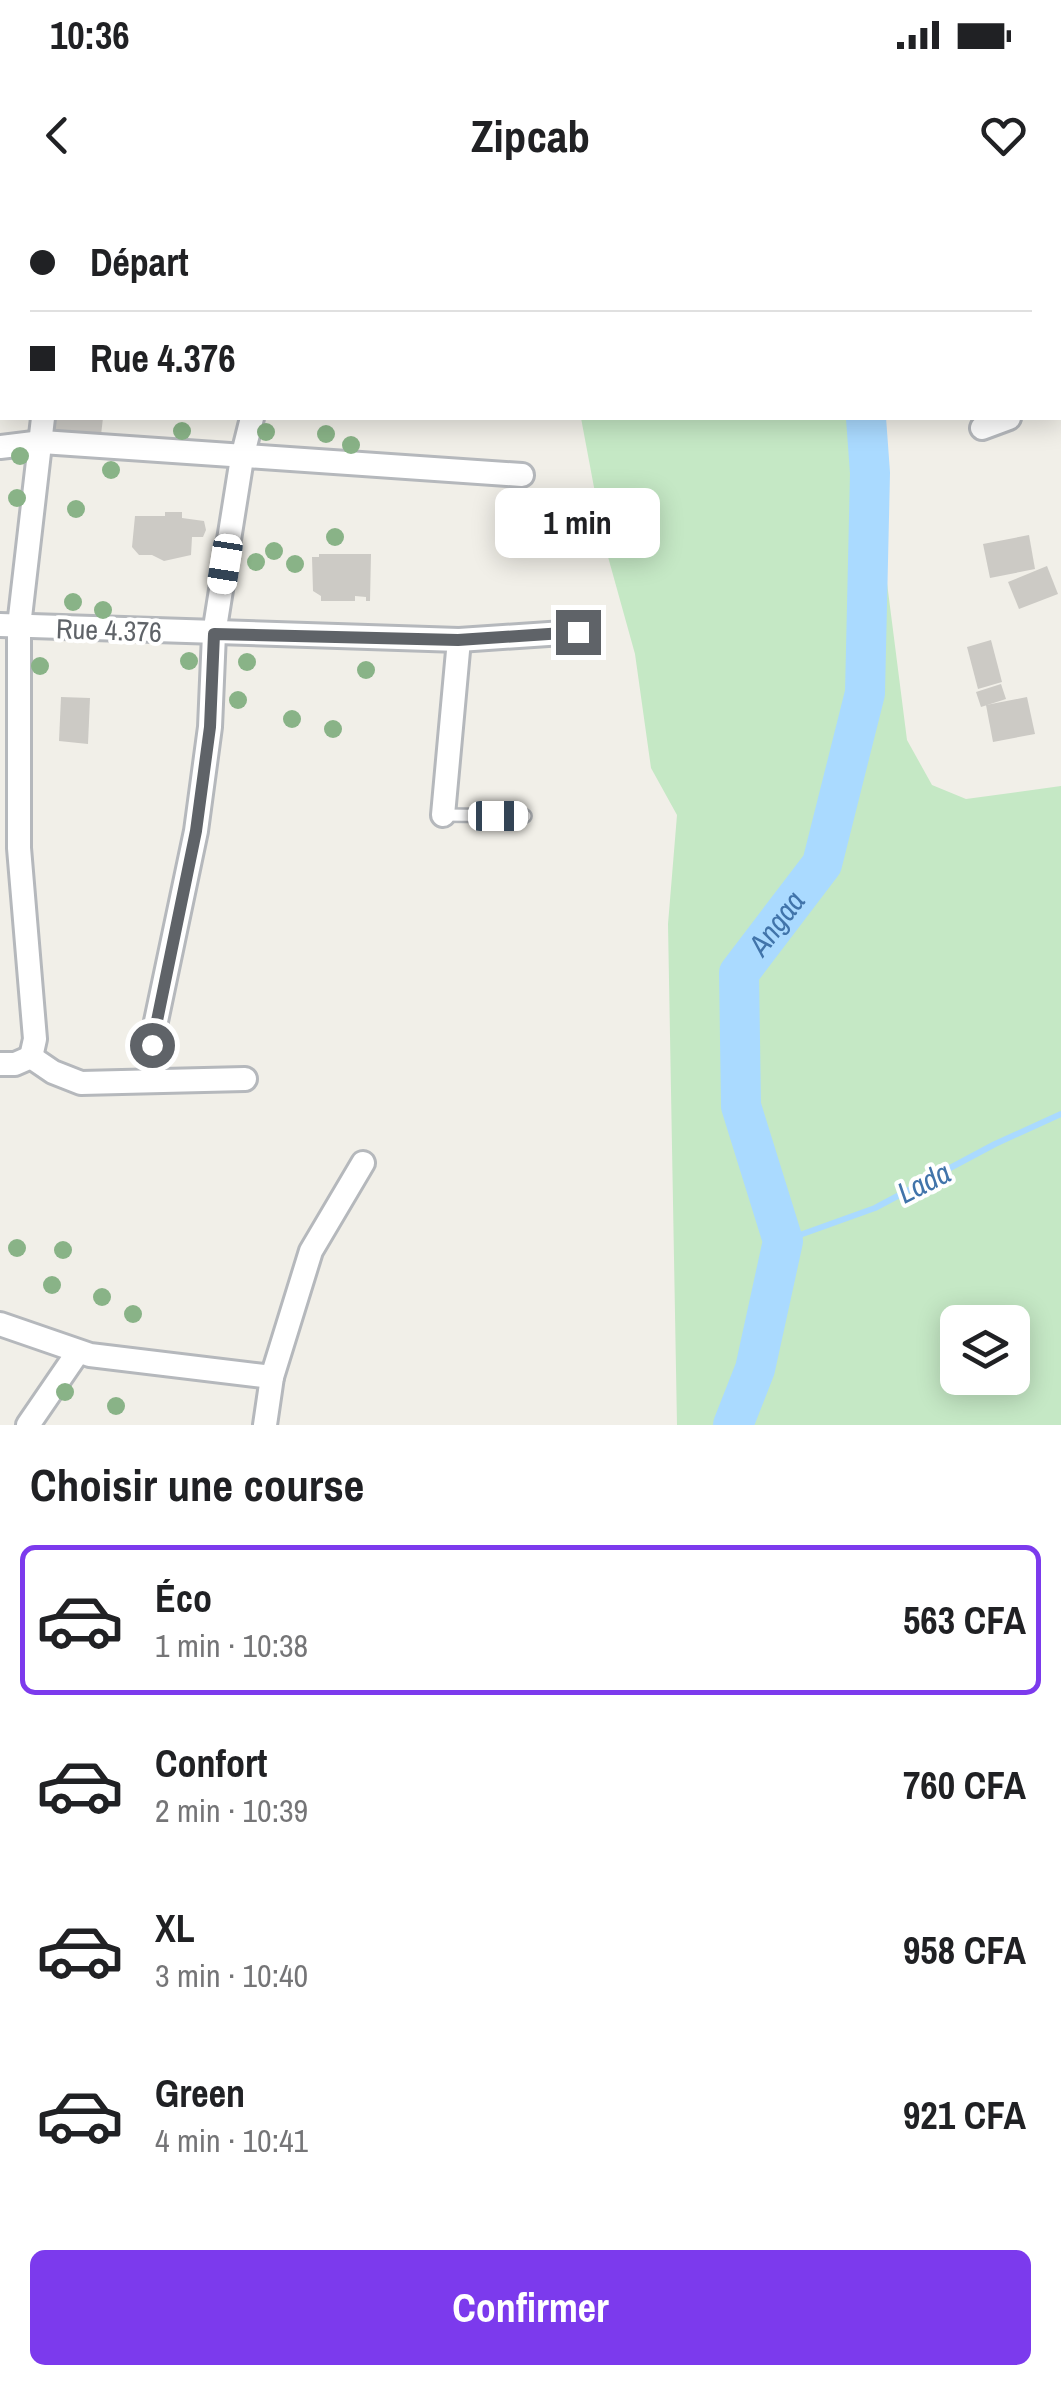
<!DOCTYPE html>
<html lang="fr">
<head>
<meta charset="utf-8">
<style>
  :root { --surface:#fff; --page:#f6f6f6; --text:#202124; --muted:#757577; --line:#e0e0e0; --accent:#7c3aed }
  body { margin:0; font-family:"Archivo Narrow",sans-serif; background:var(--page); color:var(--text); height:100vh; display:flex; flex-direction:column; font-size:38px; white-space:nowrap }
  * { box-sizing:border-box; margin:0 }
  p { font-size:32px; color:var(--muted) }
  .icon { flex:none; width:55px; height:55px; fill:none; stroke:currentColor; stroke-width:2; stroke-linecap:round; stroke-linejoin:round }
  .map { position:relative; height:1225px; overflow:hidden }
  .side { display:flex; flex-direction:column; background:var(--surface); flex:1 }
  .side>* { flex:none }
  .top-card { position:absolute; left:0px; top:0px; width:1062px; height:220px; box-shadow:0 5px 25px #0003; display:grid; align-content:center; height:220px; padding:0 30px; background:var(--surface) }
  .buttons { position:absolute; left:940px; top:1105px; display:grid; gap:20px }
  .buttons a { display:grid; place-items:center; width:90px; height:90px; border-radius:15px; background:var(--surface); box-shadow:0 5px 25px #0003; font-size:50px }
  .end { position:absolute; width:45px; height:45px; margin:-22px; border:12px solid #5f6368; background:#fff; box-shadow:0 0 0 5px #fff }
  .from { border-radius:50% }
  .bubble { position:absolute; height:70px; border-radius:15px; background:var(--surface); box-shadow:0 5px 25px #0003; font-size:32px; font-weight:700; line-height:70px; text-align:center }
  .car { position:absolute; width:30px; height:60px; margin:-30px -15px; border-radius:12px; box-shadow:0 0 8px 2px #0007; background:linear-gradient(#fff 24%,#345 0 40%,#fff 0 76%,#345 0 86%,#fff 0) }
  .top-card b { display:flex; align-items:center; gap:35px; height:95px; font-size:38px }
  .top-card b+b { border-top:2px solid var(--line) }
  .top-card i { width:25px; height:25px; background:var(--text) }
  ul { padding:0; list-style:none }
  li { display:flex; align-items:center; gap:30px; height:150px; margin:0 20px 15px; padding:0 10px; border:5px solid transparent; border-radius:15px }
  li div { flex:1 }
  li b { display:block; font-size:38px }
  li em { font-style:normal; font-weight:700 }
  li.current { border-color:var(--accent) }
  li>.icon { width:90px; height:90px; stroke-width:1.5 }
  h2 { padding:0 30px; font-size:45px; line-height:120px }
  .primary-button { display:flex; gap:20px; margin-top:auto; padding:20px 30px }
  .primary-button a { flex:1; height:115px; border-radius:15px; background:var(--accent); color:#fff; font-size:40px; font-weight:700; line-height:115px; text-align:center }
  .status { display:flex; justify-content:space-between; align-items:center; height:70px; padding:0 50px; background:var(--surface); direction:ltr }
  .status svg { height:28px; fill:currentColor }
  header { display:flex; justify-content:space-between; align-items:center; height:130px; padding:0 30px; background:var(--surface); font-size:45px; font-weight:700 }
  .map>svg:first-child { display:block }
  .green { fill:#c5e8c5; fill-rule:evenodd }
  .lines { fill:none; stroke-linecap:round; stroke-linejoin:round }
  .stream { stroke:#aadaff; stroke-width:6 }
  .river { stroke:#aadaff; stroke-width:40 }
  .building { fill:#cccac5 }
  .service-casing { stroke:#b5b8bc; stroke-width:16 }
  .minor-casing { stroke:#b5b8bc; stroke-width:28 }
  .service { stroke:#fff; stroke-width:11 }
  .minor { stroke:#fff; stroke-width:22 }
  .tree { fill:#89b387 }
  .route { stroke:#5f6368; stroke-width:12 }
  .labels { text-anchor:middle; stroke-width:8; stroke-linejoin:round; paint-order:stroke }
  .street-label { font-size:28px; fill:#5f6368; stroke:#fff }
  .water-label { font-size:30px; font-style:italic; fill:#4174aa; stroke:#fff }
</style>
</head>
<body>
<div class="status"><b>10:36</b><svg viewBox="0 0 49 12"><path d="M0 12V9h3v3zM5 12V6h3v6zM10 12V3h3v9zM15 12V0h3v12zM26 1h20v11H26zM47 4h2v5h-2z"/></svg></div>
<header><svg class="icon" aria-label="back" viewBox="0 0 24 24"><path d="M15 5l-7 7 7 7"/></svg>Zipcab<svg class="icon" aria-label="heart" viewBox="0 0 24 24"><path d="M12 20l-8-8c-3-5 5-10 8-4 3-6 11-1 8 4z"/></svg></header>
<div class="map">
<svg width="1061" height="1225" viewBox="0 0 1061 1225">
  <rect width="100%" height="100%" fill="#f1efe8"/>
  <!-- green -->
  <path class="green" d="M581,218H866L907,540L932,585L966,599L1061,586V1225H677L668,724L677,615L651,568L635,454L605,346ZM1012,1122V1178H958V1122Z"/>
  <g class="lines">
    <!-- stream -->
    <path class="stream" d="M783,1041L875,1008L995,944L1061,914"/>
    <!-- river -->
    <g class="river">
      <path d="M781,0L782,2"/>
      <path id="s1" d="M733,1225L755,1169L783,1041L741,906L739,773L822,664L865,493L870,273L866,218"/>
    </g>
  </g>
  <!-- building -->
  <g class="building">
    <path d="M55,218H103L101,235L54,230Z"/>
    <path d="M165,312H182V318L204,321L206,330L203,337H192L191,355L164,361L152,355H139L132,347L135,316H165Z"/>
    <path d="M1029,335L1035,369L990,378L983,344Z"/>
    <path d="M319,354H371L370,401H366V397L355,396V401H321V396L313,391L312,357H319Z"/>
    <path d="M1047,366L1058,394L1019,409L1008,382Z"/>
    <path d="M991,440L1002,482L978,489L967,447Z"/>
    <path d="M1001,484L1006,499L981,507L976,492Z"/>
    <path d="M61,497L90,498L88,544L59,541Z"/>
    <path d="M1027,497L1035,534L993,542L986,505Z"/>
  </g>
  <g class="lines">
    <!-- service casing -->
    <g class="service-casing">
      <path id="service" d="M443,615L525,616"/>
    </g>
    <!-- minor casing -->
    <g class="minor-casing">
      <g id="minor">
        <path d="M242,2L243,0"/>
        <path d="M0,30L2,31"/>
        <path d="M1060,200H1061"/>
        <path d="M982,228L1009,218"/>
        <path d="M0,247L42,242L522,275"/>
        <path d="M0,425L459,440L578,432"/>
        <path d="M443,615L459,440"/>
        <path d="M31,857L35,839L19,648V426L43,218"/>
        <path d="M31,857L53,872L81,883L245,879"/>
        <path d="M0,864H15L31,857"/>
        <path d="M153,880L155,826L196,631L210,527L214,434L242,258L252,218"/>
        <path d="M0,1124L90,1155L272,1177L311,1051L363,963"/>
        <path d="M28,1225L78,1152"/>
        <path d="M265,1225L272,1177"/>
      </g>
    </g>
    <!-- service -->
    <use href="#service" class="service"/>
    <!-- minor -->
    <use href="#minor" class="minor"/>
  </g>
  <!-- trees -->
  <g class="tree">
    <circle cx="182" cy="231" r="9"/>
    <circle cx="266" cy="232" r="9"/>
    <circle cx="326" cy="234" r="9"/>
    <circle cx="351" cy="245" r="9"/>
    <circle cx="20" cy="256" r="9"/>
    <circle cx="111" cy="270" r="9"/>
    <circle cx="17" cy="298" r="9"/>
    <circle cx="76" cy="309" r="9"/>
    <circle cx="335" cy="337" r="9"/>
    <circle cx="274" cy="351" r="9"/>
    <circle cx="256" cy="362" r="9"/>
    <circle cx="295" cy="364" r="9"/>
    <circle cx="73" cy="402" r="9"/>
    <circle cx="103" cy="410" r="9"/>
    <circle cx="189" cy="461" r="9"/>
    <circle cx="247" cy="462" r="9"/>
    <circle cx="40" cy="466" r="9"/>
    <circle cx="366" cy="470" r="9"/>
    <circle cx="238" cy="500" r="9"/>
    <circle cx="292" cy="519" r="9"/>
    <circle cx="333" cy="529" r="9"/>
    <circle cx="17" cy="1048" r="9"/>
    <circle cx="63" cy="1050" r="9"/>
    <circle cx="52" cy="1085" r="9"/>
    <circle cx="102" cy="1097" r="9"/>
    <circle cx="133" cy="1114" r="9"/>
    <circle cx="65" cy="1192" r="9"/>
    <circle cx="116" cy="1206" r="9"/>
  </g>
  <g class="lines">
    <!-- route -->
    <path class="route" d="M152,845L196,631L210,527L214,434L458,440L578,432"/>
  </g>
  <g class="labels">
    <!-- street labels -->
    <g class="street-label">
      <text transform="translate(109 430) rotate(2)" y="10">Rue 4.376</text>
    </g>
    <!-- water labels -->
    <g class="water-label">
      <text dy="10" stroke="none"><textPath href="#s1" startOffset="528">Angaa</textPath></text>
      <text transform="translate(924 983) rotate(-27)" y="10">Lada</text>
    </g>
  </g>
</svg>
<div class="buttons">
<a><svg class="icon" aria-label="layers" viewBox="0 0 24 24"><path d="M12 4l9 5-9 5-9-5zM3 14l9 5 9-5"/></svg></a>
</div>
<i class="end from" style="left:152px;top:845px"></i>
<i class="end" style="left:578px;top:432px"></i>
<div class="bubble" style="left:495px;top:288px;width:165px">1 min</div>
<i class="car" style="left:225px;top:364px;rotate:189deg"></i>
<i class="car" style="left:498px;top:616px;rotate:90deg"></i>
<div class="top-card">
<b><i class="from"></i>Départ</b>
<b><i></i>Rue 4.376</b>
</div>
</div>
<section class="side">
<h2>Choisir une course</h2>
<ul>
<li class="current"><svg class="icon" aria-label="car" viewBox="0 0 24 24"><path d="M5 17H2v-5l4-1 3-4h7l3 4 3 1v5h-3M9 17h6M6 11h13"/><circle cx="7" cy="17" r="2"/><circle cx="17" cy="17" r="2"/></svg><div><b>Éco</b><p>1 min · 10:38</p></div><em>563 CFA</em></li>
<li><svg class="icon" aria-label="car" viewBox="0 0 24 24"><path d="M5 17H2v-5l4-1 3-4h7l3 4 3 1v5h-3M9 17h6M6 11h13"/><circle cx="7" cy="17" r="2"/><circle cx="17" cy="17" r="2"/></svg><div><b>Confort</b><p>2 min · 10:39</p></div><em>760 CFA</em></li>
<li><svg class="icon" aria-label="car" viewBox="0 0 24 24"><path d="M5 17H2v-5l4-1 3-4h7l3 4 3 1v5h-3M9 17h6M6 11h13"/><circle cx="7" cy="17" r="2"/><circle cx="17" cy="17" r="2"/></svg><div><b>XL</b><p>3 min · 10:40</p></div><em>958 CFA</em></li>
<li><svg class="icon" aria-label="car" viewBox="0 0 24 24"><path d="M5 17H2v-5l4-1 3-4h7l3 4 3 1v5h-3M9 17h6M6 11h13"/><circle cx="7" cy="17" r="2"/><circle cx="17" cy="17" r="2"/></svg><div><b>Green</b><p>4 min · 10:41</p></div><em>921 CFA</em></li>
</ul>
<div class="primary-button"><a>Confirmer</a></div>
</section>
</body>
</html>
